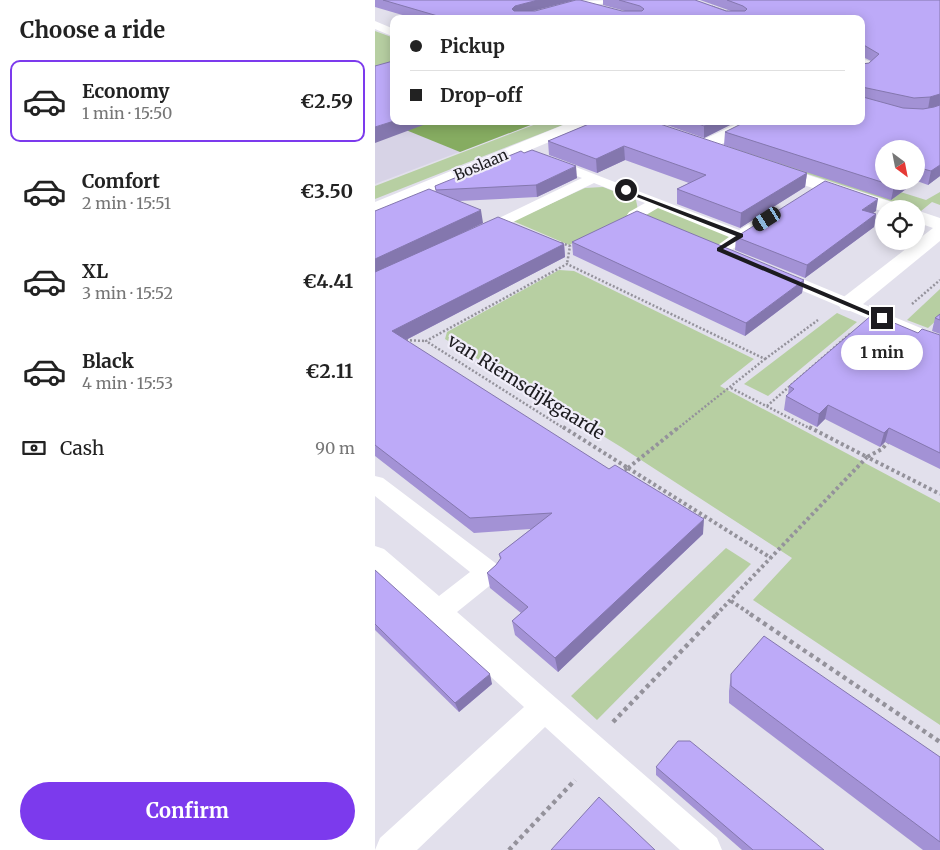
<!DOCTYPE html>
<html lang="en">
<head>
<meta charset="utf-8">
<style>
  :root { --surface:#fff; --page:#f6f6f6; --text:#222; --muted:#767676; --line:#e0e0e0; --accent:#7c3aed }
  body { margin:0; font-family:Merriweather,serif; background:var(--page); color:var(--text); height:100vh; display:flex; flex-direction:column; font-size:19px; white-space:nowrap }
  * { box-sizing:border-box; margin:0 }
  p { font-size:16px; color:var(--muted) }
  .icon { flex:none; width:28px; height:28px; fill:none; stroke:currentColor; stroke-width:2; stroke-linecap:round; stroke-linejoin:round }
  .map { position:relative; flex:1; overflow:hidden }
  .panel { display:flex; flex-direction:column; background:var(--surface); width:375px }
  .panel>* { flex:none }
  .hud { position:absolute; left:15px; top:15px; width:475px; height:110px; border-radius:10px; box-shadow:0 2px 12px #0003; display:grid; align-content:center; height:110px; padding:0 20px; background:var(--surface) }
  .needle { width:32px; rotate:148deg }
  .buttons { position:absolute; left:500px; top:140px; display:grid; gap:10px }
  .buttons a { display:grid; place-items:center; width:50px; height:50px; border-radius:50%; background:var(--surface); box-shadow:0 2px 12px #0003; font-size:25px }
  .end { position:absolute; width:22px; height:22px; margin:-11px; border:6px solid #1c1b1f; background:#fff; box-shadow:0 0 0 2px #fff }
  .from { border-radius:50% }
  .bubble { position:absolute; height:35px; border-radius:18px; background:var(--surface); box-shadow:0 2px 12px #0003; font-size:16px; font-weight:700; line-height:35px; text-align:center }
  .car { position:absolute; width:15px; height:30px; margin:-15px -8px; border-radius:6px; box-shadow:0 0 4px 1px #0007; background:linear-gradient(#222 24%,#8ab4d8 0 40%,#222 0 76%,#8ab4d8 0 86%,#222 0) }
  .hud b { display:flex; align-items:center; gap:18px; height:48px; font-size:19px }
  .hud b+b { border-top:1px solid var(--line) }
  .hud i { width:12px; height:12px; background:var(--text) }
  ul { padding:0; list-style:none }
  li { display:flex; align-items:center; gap:15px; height:82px; margin:0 10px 8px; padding:0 10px; border:2px solid transparent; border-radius:10px }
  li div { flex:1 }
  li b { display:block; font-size:19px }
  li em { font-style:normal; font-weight:700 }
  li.active { border-color:var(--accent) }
  li>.icon { width:45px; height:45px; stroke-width:1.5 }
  h2 { padding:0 20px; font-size:22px; line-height:60px }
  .pay { display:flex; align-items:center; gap:12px; height:55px; padding:0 20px; font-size:19px }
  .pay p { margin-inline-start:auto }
  .action { display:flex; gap:10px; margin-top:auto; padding:10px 20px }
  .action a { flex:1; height:58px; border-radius:30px; background:var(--accent); color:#fff; font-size:20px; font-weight:700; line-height:58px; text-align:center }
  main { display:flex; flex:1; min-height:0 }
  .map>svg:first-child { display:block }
  .built { fill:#d7d3e6 }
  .green { fill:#b7cfa2 }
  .forest { fill:#86ac61 }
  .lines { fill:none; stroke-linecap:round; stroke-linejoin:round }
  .path-far3 { stroke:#94929b; stroke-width:1; stroke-dasharray:1 1; stroke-linecap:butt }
  .path-far2 { stroke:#94929b; stroke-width:2.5; stroke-dasharray:2 2; stroke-linecap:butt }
  .path-far1 { stroke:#94929b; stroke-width:4; stroke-dasharray:3 3; stroke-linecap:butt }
  .path { stroke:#94929b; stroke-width:4.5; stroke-dasharray:4 4; stroke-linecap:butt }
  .lane { fill:#fff; fill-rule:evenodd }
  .street { fill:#fff; fill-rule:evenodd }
  .wall { fill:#a392d5; fill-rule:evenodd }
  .shaded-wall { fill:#8477ae }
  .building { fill:#bdaaf8; stroke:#8477ae }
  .route { fill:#1c1b1f }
  .labels { text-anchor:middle; stroke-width:4.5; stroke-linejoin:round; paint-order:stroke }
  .far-street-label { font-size:15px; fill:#1c1b1f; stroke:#f0edf9 }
  .street-label { font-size:18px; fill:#1c1b1f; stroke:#f0edf9 }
</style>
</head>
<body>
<main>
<section class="panel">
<h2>Choose a ride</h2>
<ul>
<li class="active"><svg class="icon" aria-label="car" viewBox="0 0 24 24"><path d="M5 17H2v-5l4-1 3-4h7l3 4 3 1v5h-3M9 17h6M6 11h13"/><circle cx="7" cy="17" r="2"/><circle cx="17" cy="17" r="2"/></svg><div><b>Economy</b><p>1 min · 15:50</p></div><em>€2.59</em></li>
<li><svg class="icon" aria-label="car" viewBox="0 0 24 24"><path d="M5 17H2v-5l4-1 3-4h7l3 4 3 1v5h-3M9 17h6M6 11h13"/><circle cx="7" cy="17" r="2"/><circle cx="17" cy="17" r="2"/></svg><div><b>Comfort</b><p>2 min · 15:51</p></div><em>€3.50</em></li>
<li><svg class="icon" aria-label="car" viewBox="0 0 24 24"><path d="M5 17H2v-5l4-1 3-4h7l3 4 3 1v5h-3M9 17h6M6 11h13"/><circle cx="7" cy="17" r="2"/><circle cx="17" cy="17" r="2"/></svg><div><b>XL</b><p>3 min · 15:52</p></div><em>€4.41</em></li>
<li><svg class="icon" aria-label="car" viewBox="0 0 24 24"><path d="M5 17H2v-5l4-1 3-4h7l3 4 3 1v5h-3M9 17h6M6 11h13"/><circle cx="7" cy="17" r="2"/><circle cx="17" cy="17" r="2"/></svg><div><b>Black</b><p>4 min · 15:53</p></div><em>€2.11</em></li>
</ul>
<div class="pay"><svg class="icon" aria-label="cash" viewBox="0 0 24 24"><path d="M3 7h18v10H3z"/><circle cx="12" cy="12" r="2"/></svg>Cash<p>90 m</p></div>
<div class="action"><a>Confirm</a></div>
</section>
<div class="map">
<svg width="565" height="850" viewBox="0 0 565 850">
  <rect width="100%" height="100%" fill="#e2e0ec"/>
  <!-- built -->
  <path class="built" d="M0,117L26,128L45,121H166L0,184Z"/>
  <!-- green -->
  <g class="green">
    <path d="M0,31L19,38V121L26,128L0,117Z"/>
    <path d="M169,121H198L0,199V186Z"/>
    <path d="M363,141L551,200L565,192V205L557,202L546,211L353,148Z"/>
    <path d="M228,187L261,200L263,210L194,245L138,221L210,188Z"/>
    <path d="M282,206L361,236L344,247L264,216Z"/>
    <path d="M184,270L199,271L379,359L345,386L565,503V725L378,600L417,558L246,447L70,339L72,332Z"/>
    <path d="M565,289V317L553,328L532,320Z"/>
    <path d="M462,313L482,322L393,396L369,384Z"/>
    <path d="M351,548L376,564L222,720L196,696Z"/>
  </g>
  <!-- forest -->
  <path class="forest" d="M45,121H166L85,152L26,128Z"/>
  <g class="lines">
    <!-- path-far3 -->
    <path class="path-far3" d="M337,6L355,12"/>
    <!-- path-far2 -->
    <g class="path-far2">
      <path d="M186,243L195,246L192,264"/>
      <path d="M537,304L565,280"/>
      <path d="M27,340L51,341"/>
      <path d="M390,359L443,320"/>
      <path d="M356,388L436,429"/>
      <path d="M392,406L476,333"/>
      <path d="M190,429L51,341L192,264L390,359L302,429"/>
    </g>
    <!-- path-far1 -->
    <g class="path-far1">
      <path d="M188,427L253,468"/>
      <path d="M434,427L492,457L507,449L515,440"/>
      <path d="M253,468L396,558"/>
      <path d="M253,468L304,427"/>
      <path d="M244,472L253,468"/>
      <path d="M356,601L377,615"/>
      <path d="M341,615L492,457L565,494"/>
    </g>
    <!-- path -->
    <g class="path">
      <path d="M375,614L565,742"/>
      <path d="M238,722L342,614"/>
      <path d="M134,850L200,780"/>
    </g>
    <!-- lane -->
    <g class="lane">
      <path d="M175,157L364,230L385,218L390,220L393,223C386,232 360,248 350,253C346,255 343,254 338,253L336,250L354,237L283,208L271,215L286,221L289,224L286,227H276L254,218L252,215L254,212L270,203L219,183L109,236H99L96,233L99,230L207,178L170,164L168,161L170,158Z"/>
      <path d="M401,268L565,336V349L395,277L393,273L395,269Z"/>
      <path d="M0,476L8,478L123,565L127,572L123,579L82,612L342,838L347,850H305L170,727L42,850H0L5,838L149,707L0,571V546L9,549L64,596L95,572L0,496Z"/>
    </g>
    <!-- street -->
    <g class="street">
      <path d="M237,0L232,3L204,7L160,19H140L142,17L204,1Z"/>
      <path d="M0,21L19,29V37L0,29Z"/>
      <path d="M486,57L500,65L491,73L486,74Z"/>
      <path d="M198,121H220L217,124L0,215V202Z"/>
      <path d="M368,121H389L386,124L335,150H323L321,146L323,142Z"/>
      <path d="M396,163L526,205L528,209H509V212L390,172L387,168L390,164Z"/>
      <path d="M541,210L565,218V241L482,309L474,311L466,309L463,304L466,299L558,228L541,222Z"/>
    </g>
  </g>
  <!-- wall -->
  <g class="wall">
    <path d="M0,0H200L158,11H250L228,5V0H320L351,11H356L325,0H565V176L553,185L542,181L516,200L349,145L350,132L486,121V19H41L0,7ZM486,56L496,61L494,63L487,64Z"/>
    <path d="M221,121L432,173L430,187L365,228L302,204V189L314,183L250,160L222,173L174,155L173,141Z"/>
    <path d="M280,121H363L329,138Z"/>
    <path d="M202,178L162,197L84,201L108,223L62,245L189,244L190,257L31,340L328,534L183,672L140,635L137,621L146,613L115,588L112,573L121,565L125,559L124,554L156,529L99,533L0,456V211L61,192L60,186Z"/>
    <path d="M501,211L498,213L501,214L499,227L430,278L360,250L361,237Z"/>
    <path d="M197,242L429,280L427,293L370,336L198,255Z"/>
    <path d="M565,314V334L557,331L560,318Z"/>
    <path d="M543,333L565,335V469L510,442L505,447L450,419L442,427L409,410L411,396L413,394L414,386Z"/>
    <path d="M0,570L117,684L84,712L0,630Z"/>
    <path d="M356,674L565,757V850H548L354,703V691Z"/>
    <path d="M281,767L449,850H367L281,775Z"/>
  </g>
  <!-- shaded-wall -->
  <g class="shaded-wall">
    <path d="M163,0H200L142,15L137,9L140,6Z"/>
    <path d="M565,94V105L553,109L555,97Z"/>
    <path d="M19,121H59L0,143V127Z"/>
    <path d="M338,121H363L329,138V126Z"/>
    <path d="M249,146L250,160L222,173L221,159Z"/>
    <path d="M565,165V176L553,185L556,171Z"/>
    <path d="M201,166L202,178L162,197L161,185Z"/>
    <path d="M545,168L542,181L516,200L519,186L526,181H541V171Z"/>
    <path d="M432,173L430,187L365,228L366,213Z"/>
    <path d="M503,199L501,211L485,222L487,210Z"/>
    <path d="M106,210L108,223L0,274V259Z"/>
    <path d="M501,214L499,227L430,278L432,265Z"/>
    <path d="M189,244L190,257L21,345L17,331Z"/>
    <path d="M429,280L427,293L370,336L371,323Z"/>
    <path d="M453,405L450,419L442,427L444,414Z"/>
    <path d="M514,428L510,442L505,447L509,433Z"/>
    <path d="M329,519L328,534L183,672L180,658Z"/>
    <path d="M115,674L117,684L84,712L80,703Z"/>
  </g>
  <!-- building -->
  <g class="building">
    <path d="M8,0H163L140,6L137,9L139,11H160L201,0H205L247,11H267L269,9L265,6L244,0H320L351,11H370L372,9L368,6L352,0H565V94L555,97L539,98L487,87L488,97L528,108L548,109L559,107L565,105V165L556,171L545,168L541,171V149H509V181H526L519,186L350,132L372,121H486V55L487,64L494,63L504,54L487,44L486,46V19H73Z"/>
    <path d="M18,61L19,62V121L0,127V66Z"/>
    <path d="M221,121H276L432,173L366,213L302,189L331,175L249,146L221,159L173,141Z"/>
    <path d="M316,121H338L329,126Z"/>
    <path d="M157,150L201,166L161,185L61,190L60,186L146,151L149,153Z"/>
    <path d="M450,181L503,199L487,210L501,214L432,265L361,237Z"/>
    <path d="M54,189L106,210L0,259V211Z"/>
    <path d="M262,211L429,280L371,323L197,242Z"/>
    <path d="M123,217L189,244L17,331L234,469L240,465L329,519L180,658L137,621L153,607L112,573L121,565L126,558L124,554L177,513L95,518L0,445V272Z"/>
    <path d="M498,314L543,333L547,329L565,335V453L514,428L509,433L453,405L444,414L411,396L419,389L414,386Z"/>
    <path d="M565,314V320L560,318Z"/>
    <path d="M0,570L115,674L80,703L0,624Z"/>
    <path d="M389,636L565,757V842L356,686V674Z"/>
    <path d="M303,741H315L449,850H378L281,767Z"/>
    <path d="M224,797L280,850H176Z"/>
  </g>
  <!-- route -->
  <path class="route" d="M249,189L368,234V237L348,249L510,318L505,320L342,251V248L361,236L249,192Z"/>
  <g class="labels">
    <!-- far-street labels -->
    <g class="far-street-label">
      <text transform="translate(106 165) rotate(-23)" y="5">Boslaan</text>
    </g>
    <!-- street labels -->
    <g class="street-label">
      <text transform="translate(151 387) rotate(32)" y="6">van Riemsdijkgaarde</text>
    </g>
  </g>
</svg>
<div class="buttons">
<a><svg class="needle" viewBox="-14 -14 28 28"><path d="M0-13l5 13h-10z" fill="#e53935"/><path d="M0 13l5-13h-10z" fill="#767676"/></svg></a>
<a><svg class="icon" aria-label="locate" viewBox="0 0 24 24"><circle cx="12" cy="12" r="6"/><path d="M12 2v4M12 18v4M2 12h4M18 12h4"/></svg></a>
</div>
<i class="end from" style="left:251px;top:190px"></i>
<i class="end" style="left:507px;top:318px"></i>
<div class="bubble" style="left:466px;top:335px;width:82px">1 min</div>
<i class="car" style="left:392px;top:219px;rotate:237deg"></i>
<div class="hud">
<b><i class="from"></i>Pickup</b>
<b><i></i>Drop-off</b>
</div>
</div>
</main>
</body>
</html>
